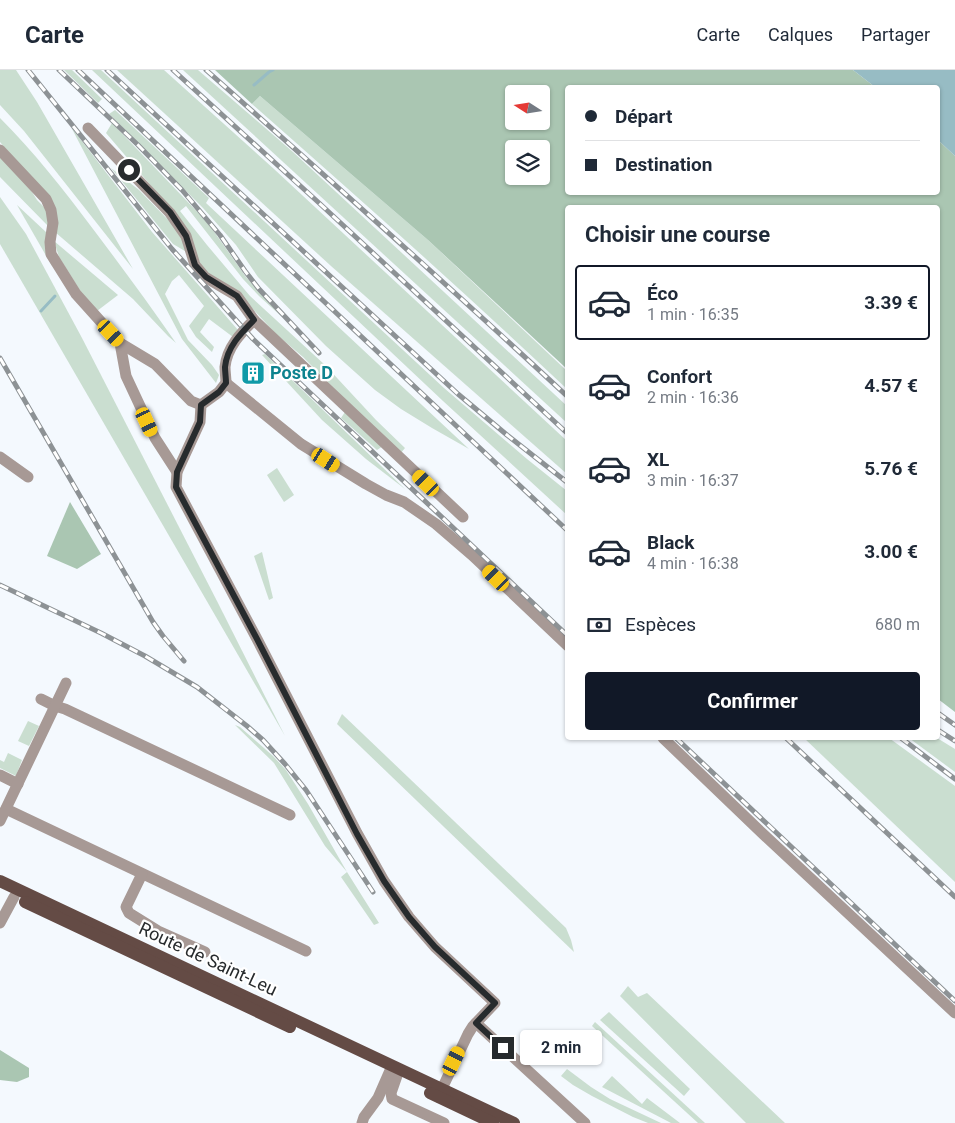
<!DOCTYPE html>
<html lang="fr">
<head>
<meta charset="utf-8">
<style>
  :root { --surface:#fff; --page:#f2f2f3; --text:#1f2937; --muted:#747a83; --line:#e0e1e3; --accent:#111827 }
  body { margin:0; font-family:Roboto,sans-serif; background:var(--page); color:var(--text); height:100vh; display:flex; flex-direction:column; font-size:19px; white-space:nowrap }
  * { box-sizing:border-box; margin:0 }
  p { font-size:16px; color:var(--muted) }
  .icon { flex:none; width:28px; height:28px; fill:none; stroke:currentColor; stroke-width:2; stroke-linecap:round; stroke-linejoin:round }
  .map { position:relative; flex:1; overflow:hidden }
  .details { position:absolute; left:565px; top:135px; width:375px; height:535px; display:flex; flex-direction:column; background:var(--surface); border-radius:5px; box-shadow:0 1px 4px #0004 }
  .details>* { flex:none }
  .guide { position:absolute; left:565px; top:15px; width:375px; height:110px; border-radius:5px; box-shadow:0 1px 4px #0004; display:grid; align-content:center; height:110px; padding:0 20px; background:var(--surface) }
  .needle { width:32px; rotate:282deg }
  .fabs { position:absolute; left:505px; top:15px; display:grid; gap:10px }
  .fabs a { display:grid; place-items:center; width:45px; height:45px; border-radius:5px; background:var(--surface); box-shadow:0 1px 4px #0004; font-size:25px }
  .end { position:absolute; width:22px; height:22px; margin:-11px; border:6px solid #272b2d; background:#fff; box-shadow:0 0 0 2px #fff }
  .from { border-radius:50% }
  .bubble { position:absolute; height:35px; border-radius:5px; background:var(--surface); box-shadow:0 1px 4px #0004; font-size:16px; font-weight:700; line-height:35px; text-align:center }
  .car { position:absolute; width:15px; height:30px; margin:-15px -8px; border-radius:6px; box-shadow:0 0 4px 1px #0007; background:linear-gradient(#f5c518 24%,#345 0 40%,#f5c518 0 76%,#345 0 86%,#f5c518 0) }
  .guide b { display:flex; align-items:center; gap:18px; height:48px; font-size:19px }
  .guide b+b { border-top:1px solid var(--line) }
  .guide i { width:12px; height:12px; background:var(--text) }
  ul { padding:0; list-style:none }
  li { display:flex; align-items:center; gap:15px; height:75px; margin:0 10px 8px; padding:0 10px; border:2px solid transparent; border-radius:5px }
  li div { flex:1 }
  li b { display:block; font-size:19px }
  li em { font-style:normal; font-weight:700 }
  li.active { border-color:var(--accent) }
  li>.icon { width:45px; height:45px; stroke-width:1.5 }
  h2 { padding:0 20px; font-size:22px; line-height:60px }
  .pay { display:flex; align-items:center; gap:12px; height:55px; padding:0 20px; font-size:19px }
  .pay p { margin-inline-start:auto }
  .button { display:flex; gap:10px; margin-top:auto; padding:10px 20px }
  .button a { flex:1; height:58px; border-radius:5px; background:var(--accent); color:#fff; font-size:20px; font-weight:700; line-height:58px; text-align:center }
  header { display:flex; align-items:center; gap:30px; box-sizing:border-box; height:70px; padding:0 25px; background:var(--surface); border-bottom:1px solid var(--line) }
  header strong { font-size:24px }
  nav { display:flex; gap:28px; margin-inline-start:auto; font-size:18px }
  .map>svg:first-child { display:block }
  .green { fill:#caded0 }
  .forest { fill:#aac6b2; fill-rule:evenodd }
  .water { fill:#97bcc4 }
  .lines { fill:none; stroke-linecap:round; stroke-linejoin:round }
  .stream { stroke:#97bcc4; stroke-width:3 }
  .minor { stroke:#a79995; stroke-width:11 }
  .major { stroke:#644b45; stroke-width:12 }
  .rail-casing { stroke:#8d9295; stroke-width:5 }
  .rail { stroke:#fff; stroke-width:3; stroke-dasharray:9; stroke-linecap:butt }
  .route { stroke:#272b2d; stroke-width:6 }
  .labels { text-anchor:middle; stroke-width:4.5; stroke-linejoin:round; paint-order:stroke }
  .culture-label { font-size:18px; font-weight:bold; fill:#0d838f; stroke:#fff; text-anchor:start }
  .street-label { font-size:18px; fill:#272b2d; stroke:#fff }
</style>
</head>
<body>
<header>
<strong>Carte</strong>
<nav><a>Carte</a><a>Calques</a><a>Partager</a></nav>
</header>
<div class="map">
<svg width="955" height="1053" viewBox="0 0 955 1053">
  <rect width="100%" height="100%" fill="#f4f9fe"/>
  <!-- green -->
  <g class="green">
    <path d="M0,0H16L37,32L133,199L24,61L0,35Z"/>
    <path d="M64,0H72L102,29L98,33Z"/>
    <path d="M92,0H101L444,318L527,389L567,421V445L443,331Z"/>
    <path d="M117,0H164L274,99L567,371V404L331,196Z"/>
    <path d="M183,0H198L293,82L567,336V353Z"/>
    <path d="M260,26L428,170L567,301V319C464,222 359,128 252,34Z"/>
    <path d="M115,40L209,128L206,133L469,379L432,358L401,339L375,320L326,276L258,207L236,175L203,138L109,44Z"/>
    <path d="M0,48C34,82 64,120 93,159C121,196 149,234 176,273L168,266L133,229L55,162L45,125L0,72Z"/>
    <path d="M112,53L208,153L246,207L282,247L259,226L243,209L186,136L180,141L207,175L250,226L325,295L376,350L405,378L400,384L371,356L303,287L276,264L251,237L203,199L182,153L147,111L106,63Z"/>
    <path d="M71,57L152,162L238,260L233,267L209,249L200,262L214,277L212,282L196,267L189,256L204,236L179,205L172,211L165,224L188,270L212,295L219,305L216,313L182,269Z"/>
    <path d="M0,87L27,114L37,130L46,139L49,157L0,107Z"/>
    <path d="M111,98L139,120L176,158L190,184L173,174Z"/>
    <path d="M0,127L26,164L82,268L218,533L285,666L0,174Z"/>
    <path d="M17,135L47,163L52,196Z"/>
    <path d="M54,171L118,225L97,241L91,238L59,187Z"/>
    <path d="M265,284L405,419L366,389L322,350L262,285Z"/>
    <path d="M345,342L383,376L377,380L341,348Z"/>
    <path d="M277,398L294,425L284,432L267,405Z"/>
    <path d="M262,482L273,528L269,530L254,486Z"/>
    <path d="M342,644L566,858L571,870L574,882L337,654Z"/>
    <path d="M28,651L39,656L29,676L18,671Z"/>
    <path d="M235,655L240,657L273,686L286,700L308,734L347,802L379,853L374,855L341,807L347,802L325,776L274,693Z"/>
    <path d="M804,668H889L955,716V812Z"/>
    <path d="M909,668H937L955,679V702Z"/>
    <path d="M8,683L22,690L16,706L0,698V690L4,692Z"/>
    <path d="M628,916L638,927L647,923L785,1053H746L620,926Z"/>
    <path d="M609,942L690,1019L684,1026L600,950Z"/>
    <path d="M595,952L705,1053H698L592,956Z"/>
    <path d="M567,999L591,1017L610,1029L661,1053H648L633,1047L592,1026L573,1015L561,1006Z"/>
    <path d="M612,1006L642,1034L647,1028L680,1053H671L602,1017Z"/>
  </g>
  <!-- forest -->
  <g class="forest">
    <path d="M215,0H853L875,17L568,18V122H938V70L955,86V642L938,629V138H568L567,299L428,170L260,26L252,34ZM514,24H541V51H514ZM514,79H541V106H514Z"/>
    <path d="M70,432L101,484L77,499L47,486Z"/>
    <path d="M0,980L29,998V1007L17,1012L0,1010Z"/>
  </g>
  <!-- water -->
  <path class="water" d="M853,0H955V86L938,70V18L875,17Z"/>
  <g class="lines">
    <!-- stream -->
    <g class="stream">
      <path d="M254,15L269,2L273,0"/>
      <path d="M41,241L55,226"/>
    </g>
    <!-- minor -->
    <g class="minor">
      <path d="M88,58L170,143L186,166L195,195L205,207L237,226L254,250"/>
      <path d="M0,80L46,129L51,140L53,153L50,172L51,184L76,224L120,273L126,306L155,368L177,402"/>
      <path d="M120,273L155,294L191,331L201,335"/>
      <path d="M226,313L301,374L366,414L386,425L404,432L436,454L472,485L568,576"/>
      <path d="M0,387L28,407"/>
      <path d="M41,629L55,636L65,639L290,745"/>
      <path d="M663,668L762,763L955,943"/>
      <path d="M0,705L18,714"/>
      <path d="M6,739L306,881"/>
      <path d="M0,751L66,613"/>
      <path d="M142,804L126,837L129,843L158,861L205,882"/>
      <path d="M0,853L14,827"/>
      <path d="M476,953L585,1053"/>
      <path d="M399,1000L391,1023L392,1029L444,1053"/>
      <path d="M438,1027L468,964L473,956L495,933L435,877L409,847L384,811L357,763L257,569L176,417L177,402L200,352L201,335L219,322L226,313C226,308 225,302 225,297C227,277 241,263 254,250L463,447"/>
      <path d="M362,1053L364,1047L378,1028L392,996"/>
    </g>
    <!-- major -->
    <g class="major">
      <path d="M0,811L514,1053"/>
      <path d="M25,832L290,957"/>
      <path d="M430,1023L493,1053"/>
    </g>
    <!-- rail casing -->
    <g class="rail-casing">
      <g id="rail">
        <path d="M28,0L172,179L253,269L568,566"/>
        <path d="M59,0L138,75L182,120L220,165L245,201L259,219L319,283"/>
        <path d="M78,0L568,461"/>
        <path d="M107,0L458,324L507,365L568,413"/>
        <path d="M173,0L318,132L568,364"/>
        <path d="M206,0C328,108 449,216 568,327"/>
        <path d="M0,288L153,552L163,566L184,591"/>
        <path d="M0,515L101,563L145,586L197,617L247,656L263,670L285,694L306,720L373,822"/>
        <path d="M938,643L955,655"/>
        <path d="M938,660L955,671"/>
        <path d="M676,668L955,931"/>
        <path d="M786,668L955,827"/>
        <path d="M901,668L955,709"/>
      </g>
    </g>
    <!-- rail -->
    <use href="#rail" class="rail"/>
  </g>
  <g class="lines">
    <!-- route -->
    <path class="route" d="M129,100L170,142L186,166L195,195L206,207L237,226L254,250C241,263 227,277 225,297C225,302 226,308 226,313L219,322L201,335L200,352L177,402L176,417L257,569L357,764L384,811L409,847L435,877L495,933L476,953L503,978"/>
  </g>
  <!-- icons -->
  <defs>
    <g id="building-square" transform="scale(1.25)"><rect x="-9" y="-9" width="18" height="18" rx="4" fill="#0f9aa8" stroke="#fff"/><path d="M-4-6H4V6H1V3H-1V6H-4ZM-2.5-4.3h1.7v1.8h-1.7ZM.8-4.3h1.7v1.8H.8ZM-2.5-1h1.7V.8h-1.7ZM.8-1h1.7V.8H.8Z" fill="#fff"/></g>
  </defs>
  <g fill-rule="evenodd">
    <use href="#building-square" x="253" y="303"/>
  </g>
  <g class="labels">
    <!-- culture labels -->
    <g class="culture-label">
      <text x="270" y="309">Poste D</text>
    </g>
    <!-- street labels -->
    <g class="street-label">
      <text transform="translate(208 889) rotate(25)" y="6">Route de Saint-Leu</text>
    </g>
  </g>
</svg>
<div class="fabs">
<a><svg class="needle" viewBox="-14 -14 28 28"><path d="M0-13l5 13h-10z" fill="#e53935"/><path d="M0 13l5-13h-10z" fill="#747a83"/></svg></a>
<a><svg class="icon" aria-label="layers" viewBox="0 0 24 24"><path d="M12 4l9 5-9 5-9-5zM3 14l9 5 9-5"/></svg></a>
</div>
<i class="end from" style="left:129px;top:100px"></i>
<i class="end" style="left:503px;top:978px"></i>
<div class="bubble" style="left:520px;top:960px;width:82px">2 min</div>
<i class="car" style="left:111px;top:263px;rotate:137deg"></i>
<i class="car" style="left:147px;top:352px;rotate:155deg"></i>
<i class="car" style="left:326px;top:390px;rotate:123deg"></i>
<i class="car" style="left:426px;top:413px;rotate:314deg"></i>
<i class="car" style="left:496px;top:508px;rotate:314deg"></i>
<i class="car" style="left:454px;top:991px;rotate:26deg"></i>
<div class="guide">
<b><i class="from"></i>Départ</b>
<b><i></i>Destination</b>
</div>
<section class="details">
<h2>Choisir une course</h2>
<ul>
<li class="active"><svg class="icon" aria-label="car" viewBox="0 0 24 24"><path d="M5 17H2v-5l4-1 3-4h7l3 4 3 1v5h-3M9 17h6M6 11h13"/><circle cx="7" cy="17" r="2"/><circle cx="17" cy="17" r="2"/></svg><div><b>Éco</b><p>1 min · 16:35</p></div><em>3.39 €</em></li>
<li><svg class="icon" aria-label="car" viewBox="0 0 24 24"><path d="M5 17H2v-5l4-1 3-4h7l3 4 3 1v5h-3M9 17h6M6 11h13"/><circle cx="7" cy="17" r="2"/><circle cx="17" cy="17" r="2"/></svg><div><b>Confort</b><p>2 min · 16:36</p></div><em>4.57 €</em></li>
<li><svg class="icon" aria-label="car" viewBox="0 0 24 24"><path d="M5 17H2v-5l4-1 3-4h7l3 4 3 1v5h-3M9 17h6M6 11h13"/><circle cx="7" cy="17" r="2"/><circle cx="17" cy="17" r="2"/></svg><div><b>XL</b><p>3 min · 16:37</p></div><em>5.76 €</em></li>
<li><svg class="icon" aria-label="car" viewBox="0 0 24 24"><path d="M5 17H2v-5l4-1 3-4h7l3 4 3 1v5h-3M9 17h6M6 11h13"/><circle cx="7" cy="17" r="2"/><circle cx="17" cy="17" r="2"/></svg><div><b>Black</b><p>4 min · 16:38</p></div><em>3.00 €</em></li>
</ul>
<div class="pay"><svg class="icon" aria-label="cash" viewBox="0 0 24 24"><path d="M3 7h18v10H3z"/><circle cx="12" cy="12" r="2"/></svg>Espèces<p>680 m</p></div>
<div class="button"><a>Confirmer</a></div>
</section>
</div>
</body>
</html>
